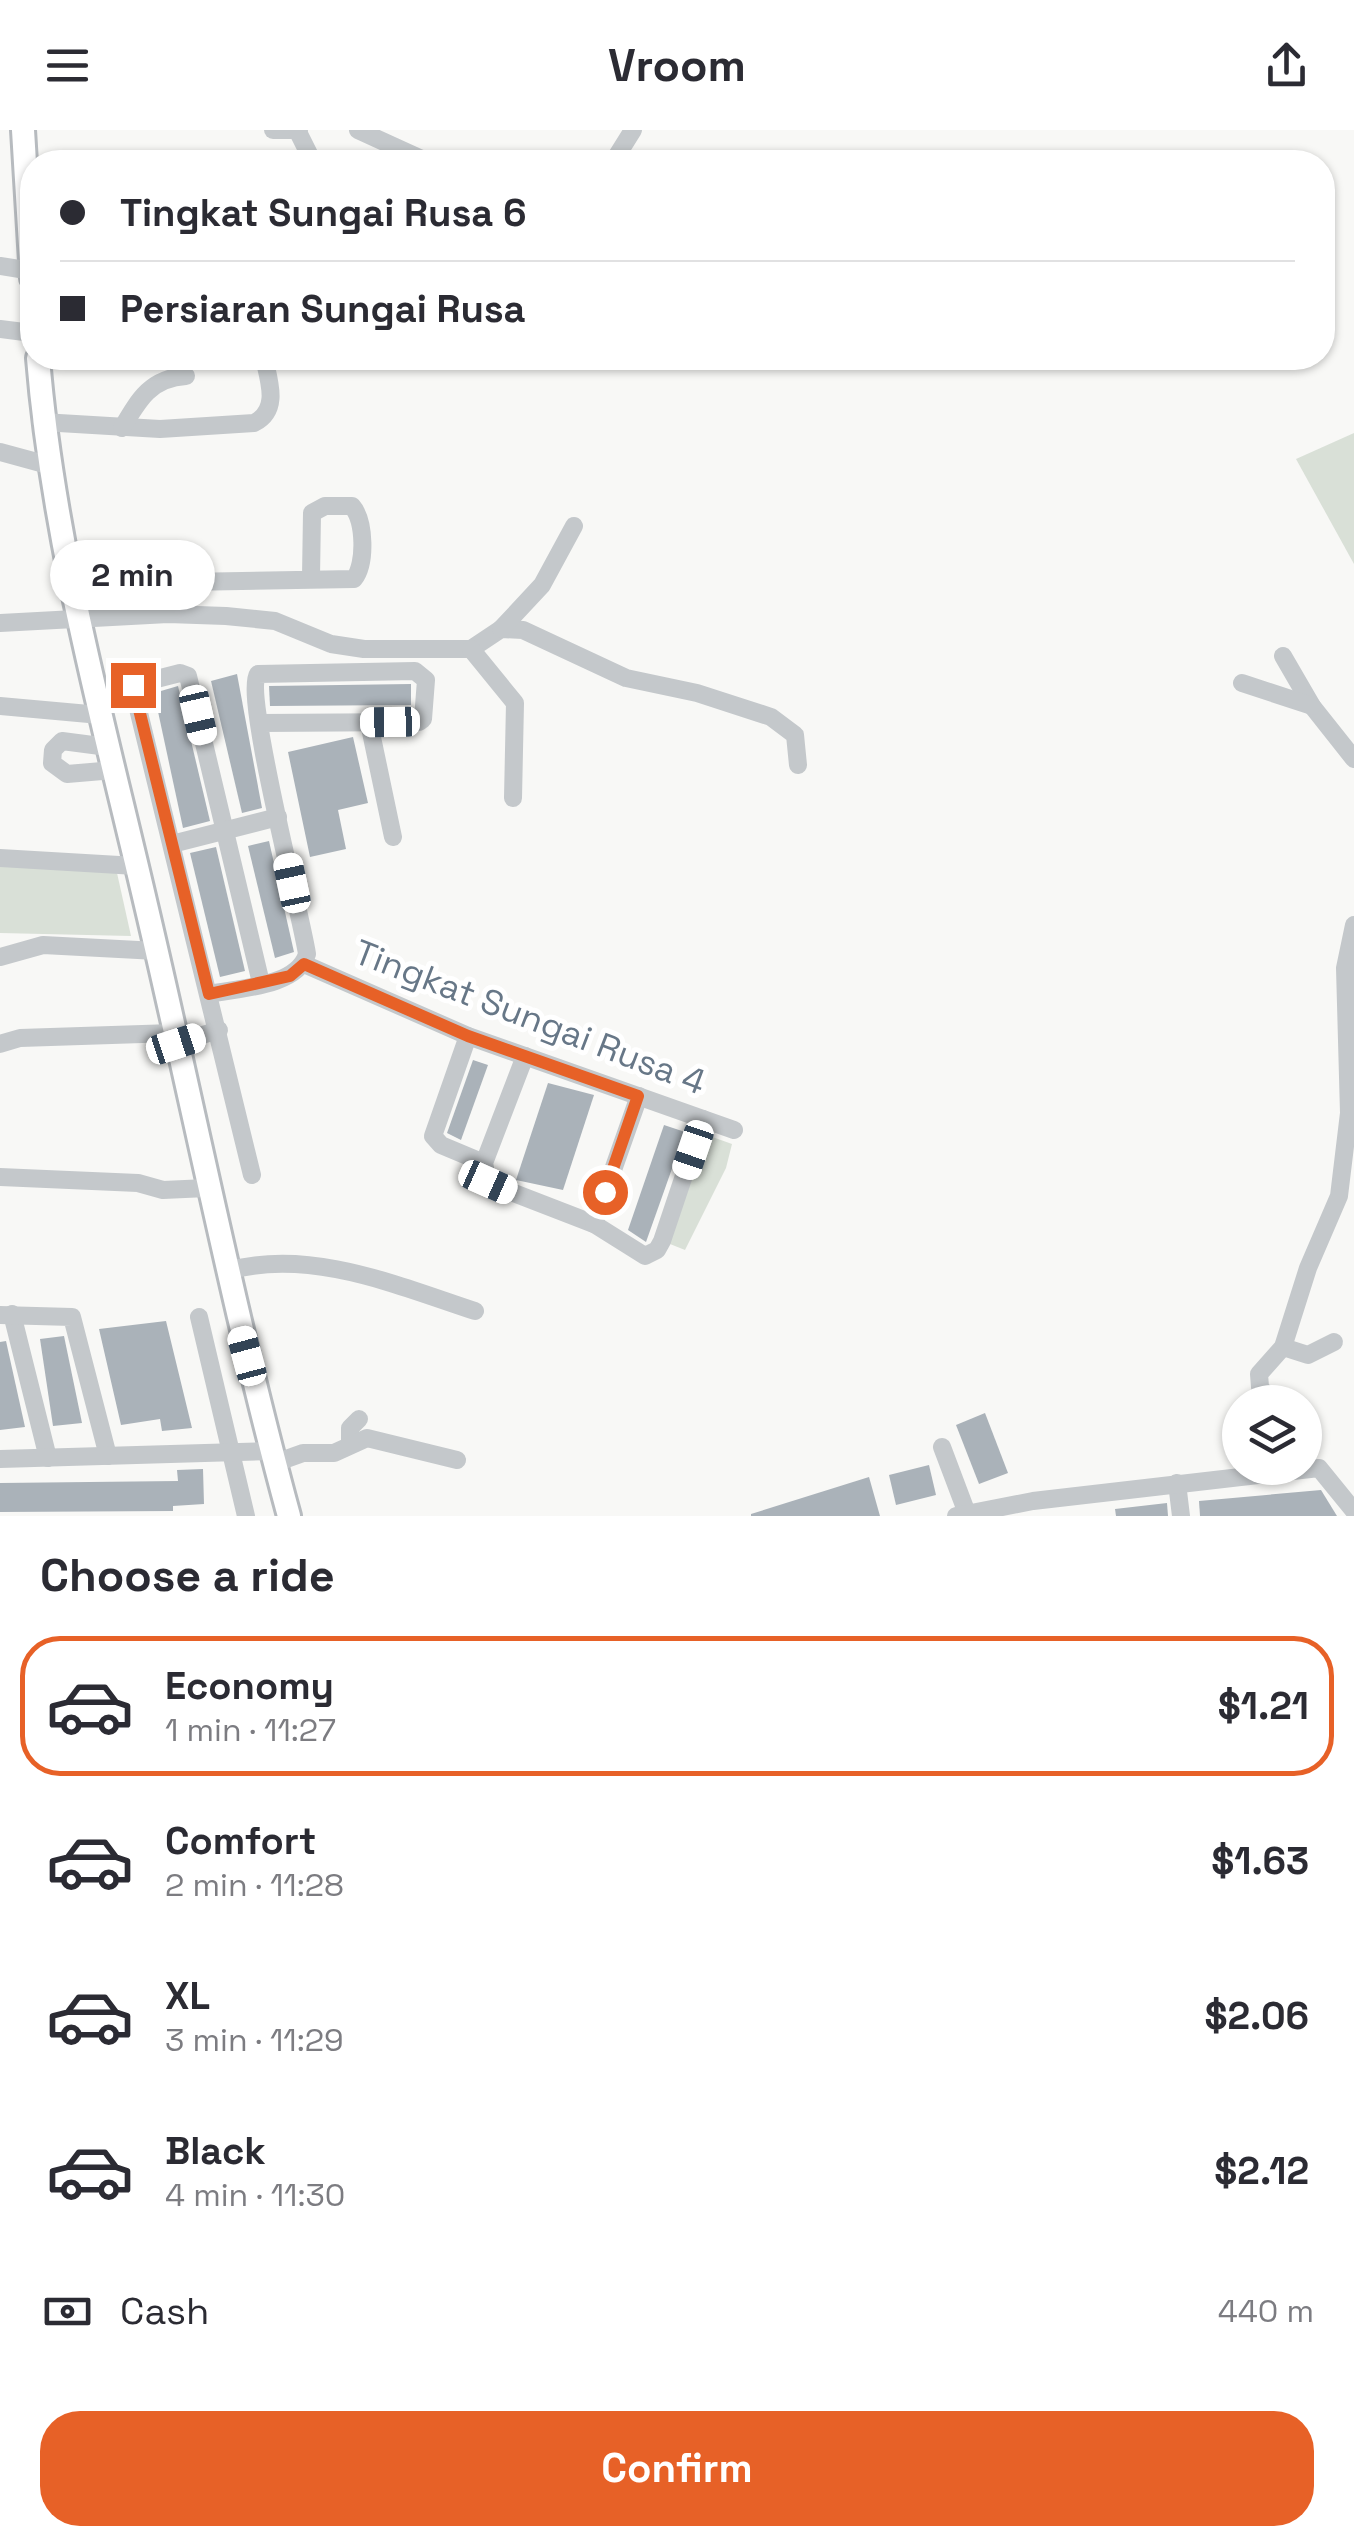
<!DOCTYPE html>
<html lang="en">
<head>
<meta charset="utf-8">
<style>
  :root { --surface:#fff; --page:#f2f2f3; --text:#2b2b33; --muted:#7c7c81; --line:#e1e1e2; --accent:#e76127 }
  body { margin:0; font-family:"Space Grotesk",sans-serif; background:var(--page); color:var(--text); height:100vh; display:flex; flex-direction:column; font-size:38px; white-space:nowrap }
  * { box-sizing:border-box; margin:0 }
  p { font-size:32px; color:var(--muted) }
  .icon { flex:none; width:55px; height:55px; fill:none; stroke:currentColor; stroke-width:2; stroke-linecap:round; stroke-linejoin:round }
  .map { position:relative; height:1386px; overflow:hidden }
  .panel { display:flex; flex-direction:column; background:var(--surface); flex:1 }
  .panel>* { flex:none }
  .hud { position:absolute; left:20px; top:20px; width:1315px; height:220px; border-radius:40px; box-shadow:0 2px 8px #0004; display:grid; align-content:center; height:220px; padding:0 40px; background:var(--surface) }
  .fabs { position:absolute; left:1222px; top:1255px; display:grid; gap:20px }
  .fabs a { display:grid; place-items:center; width:100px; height:100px; border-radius:50%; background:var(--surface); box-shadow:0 2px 8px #0004; font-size:50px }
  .end { position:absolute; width:45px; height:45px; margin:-22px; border:12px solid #e76127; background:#fff; box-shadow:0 0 0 5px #fff }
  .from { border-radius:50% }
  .bubble { position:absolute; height:70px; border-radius:35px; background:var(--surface); box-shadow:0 2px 8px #0004; font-size:32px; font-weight:700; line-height:70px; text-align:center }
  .car { position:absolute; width:30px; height:60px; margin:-30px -15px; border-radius:12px; box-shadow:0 0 8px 2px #0007; background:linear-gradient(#fff 24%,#345 0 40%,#fff 0 76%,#345 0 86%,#fff 0) }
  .hud b { display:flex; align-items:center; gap:35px; height:95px; font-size:38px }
  .hud b+b { border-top:2px solid var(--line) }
  .hud i { width:25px; height:25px; background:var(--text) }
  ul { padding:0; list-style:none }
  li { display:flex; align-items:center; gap:30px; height:140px; margin:0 20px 15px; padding:0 20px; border:5px solid transparent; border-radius:40px }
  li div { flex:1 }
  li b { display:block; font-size:38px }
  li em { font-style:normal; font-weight:700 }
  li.current { border-color:var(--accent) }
  li>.icon { width:90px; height:90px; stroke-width:1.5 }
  h2 { padding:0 40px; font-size:45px; line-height:120px }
  .pay { display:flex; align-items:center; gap:25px; height:110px; padding:0 40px; font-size:38px }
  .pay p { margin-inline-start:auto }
  .action { display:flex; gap:20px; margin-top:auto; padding:20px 40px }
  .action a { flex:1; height:115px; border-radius:40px; background:var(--accent); color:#fff; font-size:40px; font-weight:700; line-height:115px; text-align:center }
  header { display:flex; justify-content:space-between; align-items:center; height:130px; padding:0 40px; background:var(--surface); font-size:45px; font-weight:700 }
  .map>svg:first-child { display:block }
  .green { fill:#d9e0d7 }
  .building { fill:#aab2b9 }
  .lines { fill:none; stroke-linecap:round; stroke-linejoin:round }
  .major-casing { stroke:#b7bbbf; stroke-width:28 }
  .minor { stroke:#c4c8cb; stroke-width:18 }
  .major { stroke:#fff; stroke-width:22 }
  .route { stroke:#e76127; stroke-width:12 }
  .labels { text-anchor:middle; stroke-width:10; stroke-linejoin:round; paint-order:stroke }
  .street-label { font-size:35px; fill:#677787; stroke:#fff }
</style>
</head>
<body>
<header><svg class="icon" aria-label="menu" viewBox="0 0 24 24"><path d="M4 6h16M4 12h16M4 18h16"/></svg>Vroom<svg class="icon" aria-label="share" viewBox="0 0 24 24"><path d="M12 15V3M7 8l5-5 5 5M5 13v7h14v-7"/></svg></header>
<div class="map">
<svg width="1354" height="1386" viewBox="0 0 1354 1386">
  <rect width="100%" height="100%" fill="#f8f8f6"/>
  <!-- green -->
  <g class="green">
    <path d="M1354,303V434L1296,329Z"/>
    <path d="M0,734L117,743L131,806L0,803Z"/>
    <path d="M704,1004L732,1014L726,1038L685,1120L665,1112Z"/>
  </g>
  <!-- building -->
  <g class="building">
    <path d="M237,544L262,678L242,683L211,551Z"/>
    <path d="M411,554V575L270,576L269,556Z"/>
    <path d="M178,556L210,691L183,698L154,563Z"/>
    <path d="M353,607L368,673L338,680L346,719L310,727L288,622Z"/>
    <path d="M269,711L294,822L275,828L248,716Z"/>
    <path d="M216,717L245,841L220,847L190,723Z"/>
    <path d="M473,930L488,935L461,1010L447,1003Z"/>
    <path d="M548,953L594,965L563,1060L516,1050Z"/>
    <path d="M664,995L685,1002L646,1112L628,1100Z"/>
    <path d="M166,1191L192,1298L162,1301L160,1289L121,1295L99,1199Z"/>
    <path d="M64,1206L82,1293L53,1296L40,1209Z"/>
    <path d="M6,1211L25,1297L0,1300V1212Z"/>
    <path d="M985,1283L1008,1343L979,1354L956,1295Z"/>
    <path d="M929,1335L936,1365L896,1375L889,1345Z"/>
    <path d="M203,1339L204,1374L173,1376V1381L0,1382V1353L178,1351L177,1340Z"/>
    <path d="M869,1347L880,1386H751V1384Z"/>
    <path d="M1321,1360L1337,1386H1200L1199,1371Z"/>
    <path d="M1167,1373L1168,1386H1116L1115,1379Z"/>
  </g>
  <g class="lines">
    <!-- major casing -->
    <g class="major-casing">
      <g id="major">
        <path d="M23,0L32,148"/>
        <path d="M38,228C53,413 104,594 146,775C194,979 234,1184 289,1386"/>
      </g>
    </g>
    <!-- minor -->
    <g class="minor">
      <path d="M273,0H299"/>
      <path d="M297,0L313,32"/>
      <path d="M358,0L428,32"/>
      <path d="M613,32L633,0"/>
      <path d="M0,136L32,141"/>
      <path d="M0,199L32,203"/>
      <path d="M42,292L160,299L254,293C280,280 269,251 264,228"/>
      <path d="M122,298C139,269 151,248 186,246"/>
      <path d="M0,322L48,335"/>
      <path d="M72,454L354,449C366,434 365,391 352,376H325L312,383L311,447"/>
      <path d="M0,493L168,484L226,486L275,491L331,514L364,519H471L501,499L523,500L626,548L697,563L771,587L795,605L798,635"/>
      <path d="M501,499L542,455L574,396"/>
      <path d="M471,519L515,573L513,668"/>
      <path d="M1283,526L1312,576L1354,629"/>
      <path d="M129,542L252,1045"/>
      <path d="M1242,553L1312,576"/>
      <path d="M133,555L180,543L188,546L261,853"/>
      <path d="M0,576L100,585"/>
      <path d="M369,593L393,707"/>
      <path d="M108,617L62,611L53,620L52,633L67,644L114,640"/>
      <path d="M172,714L278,687"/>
      <path d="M0,728L136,736"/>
      <path d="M0,827L43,815L157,821"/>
      <path d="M304,834L468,906L734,1000"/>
      <path d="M209,864C239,858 297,857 307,824C301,783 243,565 258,544L415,541L426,550L423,589L419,592L260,593"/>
      <path d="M468,906L433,1006L441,1015L484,1033"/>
      <path d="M176,913L219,900"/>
      <path d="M0,914L20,908L173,903"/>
      <path d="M525,926L484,1033L488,1053L594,1094L645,1126L657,1120L662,1111L703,989"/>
      <path d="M0,1047L138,1053L163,1060L207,1058"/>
      <path d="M594,1094L639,966"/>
      <path d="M227,1141C310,1118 396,1155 475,1181"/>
      <path d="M12,1184L48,1328"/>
      <path d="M0,1185L72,1187L108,1326"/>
      <path d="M199,1187L246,1386"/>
      <path d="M1283,1217L1308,1225L1334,1212"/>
      <path d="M1271,1272L1260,1257L1259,1244L1283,1217L1308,1138L1339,1066L1349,983L1345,838L1354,795"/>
      <path d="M350,1314V1298L359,1289"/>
      <path d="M942,1317L968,1386"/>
      <path d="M0,1329L272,1321"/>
      <path d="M275,1333L303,1323H334L367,1308L457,1330"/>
      <path d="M1177,1353L1181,1386"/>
      <path d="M956,1386L1033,1371L1319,1338L1354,1381"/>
    </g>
    <!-- major -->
    <use href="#major" class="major"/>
  </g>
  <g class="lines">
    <!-- route -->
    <path class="route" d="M133,555L209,864L290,846L304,834L468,906L638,966L605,1062"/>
  </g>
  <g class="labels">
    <!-- street labels -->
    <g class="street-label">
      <text transform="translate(530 887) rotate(21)" y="12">Tingkat Sungai Rusa 4</text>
    </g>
  </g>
</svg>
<div class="fabs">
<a><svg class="icon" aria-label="layers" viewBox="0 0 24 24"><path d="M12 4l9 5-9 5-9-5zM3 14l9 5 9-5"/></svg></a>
</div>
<i class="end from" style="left:605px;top:1062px"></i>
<i class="end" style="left:133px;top:555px"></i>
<div class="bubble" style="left:50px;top:410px;width:165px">2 min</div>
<i class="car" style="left:198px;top:585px;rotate:167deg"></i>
<i class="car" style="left:390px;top:592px;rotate:269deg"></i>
<i class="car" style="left:292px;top:753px;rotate:348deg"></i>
<i class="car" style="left:176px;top:914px;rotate:72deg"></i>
<i class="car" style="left:693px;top:1020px;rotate:199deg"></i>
<i class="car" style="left:488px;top:1052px;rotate:114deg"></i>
<i class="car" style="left:247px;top:1226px;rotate:345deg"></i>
<div class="hud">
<b><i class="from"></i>Tingkat Sungai Rusa 6</b>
<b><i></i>Persiaran Sungai Rusa</b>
</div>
</div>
<section class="panel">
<h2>Choose a ride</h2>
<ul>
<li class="current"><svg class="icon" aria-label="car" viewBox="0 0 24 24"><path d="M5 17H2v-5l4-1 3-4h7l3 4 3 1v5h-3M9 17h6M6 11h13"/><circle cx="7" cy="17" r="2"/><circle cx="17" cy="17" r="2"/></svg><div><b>Economy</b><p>1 min · 11:27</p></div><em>$1.21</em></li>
<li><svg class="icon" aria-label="car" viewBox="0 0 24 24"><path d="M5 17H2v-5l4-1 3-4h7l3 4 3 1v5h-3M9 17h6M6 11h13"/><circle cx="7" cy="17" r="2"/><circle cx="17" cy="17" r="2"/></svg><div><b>Comfort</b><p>2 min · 11:28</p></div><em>$1.63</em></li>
<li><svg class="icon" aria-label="car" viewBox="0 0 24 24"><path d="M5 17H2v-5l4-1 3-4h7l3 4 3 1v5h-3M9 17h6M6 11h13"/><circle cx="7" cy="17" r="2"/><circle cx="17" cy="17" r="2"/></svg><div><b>XL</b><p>3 min · 11:29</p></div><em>$2.06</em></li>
<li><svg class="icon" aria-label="car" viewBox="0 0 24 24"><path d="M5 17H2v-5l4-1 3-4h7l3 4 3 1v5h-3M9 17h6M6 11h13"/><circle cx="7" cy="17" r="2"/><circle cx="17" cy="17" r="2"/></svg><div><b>Black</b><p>4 min · 11:30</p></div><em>$2.12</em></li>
</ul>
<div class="pay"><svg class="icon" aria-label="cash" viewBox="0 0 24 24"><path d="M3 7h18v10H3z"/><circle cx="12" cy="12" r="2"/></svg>Cash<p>440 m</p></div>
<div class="action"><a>Confirm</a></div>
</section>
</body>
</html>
